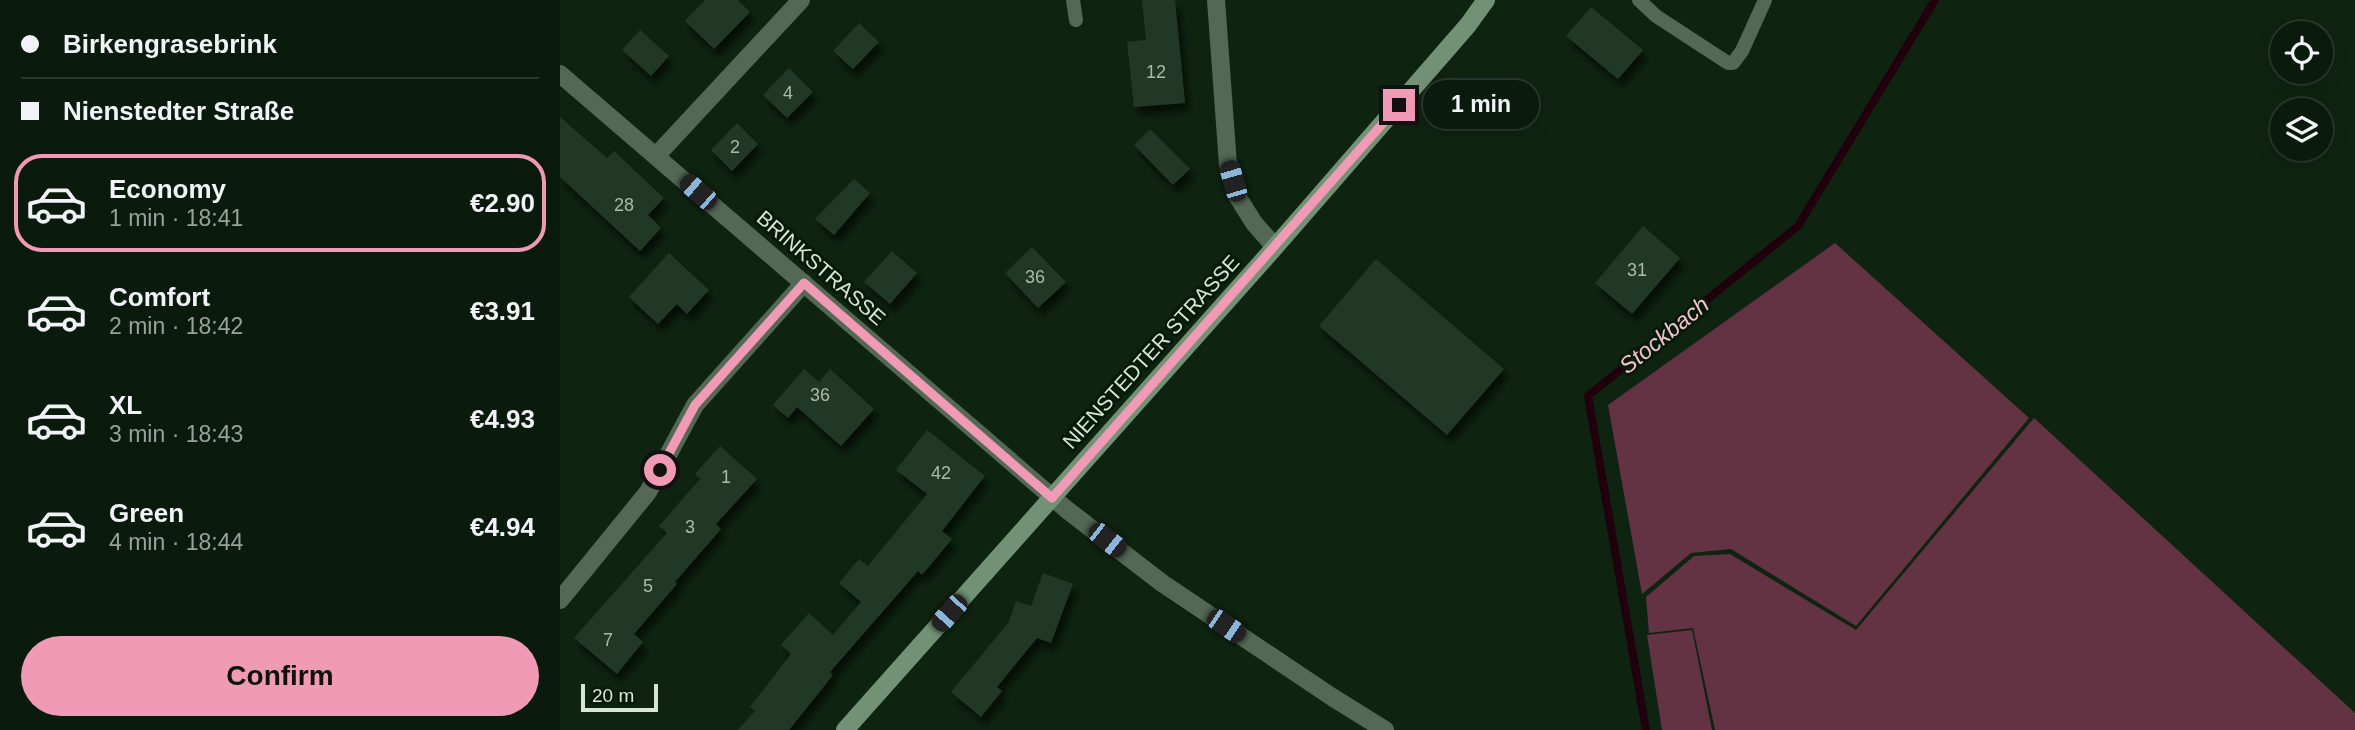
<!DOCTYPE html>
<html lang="en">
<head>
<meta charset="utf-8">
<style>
  :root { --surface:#0a1b0d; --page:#132416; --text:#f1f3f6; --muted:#99a19d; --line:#2a392e; --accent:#f09ab6 }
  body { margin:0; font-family:Helvetica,sans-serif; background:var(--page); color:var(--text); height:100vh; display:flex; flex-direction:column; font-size:26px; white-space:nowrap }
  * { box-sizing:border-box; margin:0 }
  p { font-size:23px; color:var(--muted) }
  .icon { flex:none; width:38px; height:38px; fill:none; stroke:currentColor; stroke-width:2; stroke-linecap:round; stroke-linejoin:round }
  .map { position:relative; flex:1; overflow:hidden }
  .panel { display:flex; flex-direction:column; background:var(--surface); width:560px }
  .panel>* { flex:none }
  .top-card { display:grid; align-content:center; height:154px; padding:0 21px; background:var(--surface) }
  .tools { position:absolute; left:1710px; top:21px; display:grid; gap:14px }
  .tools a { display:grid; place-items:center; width:63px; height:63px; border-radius:50%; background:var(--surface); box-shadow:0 4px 18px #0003,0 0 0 2px var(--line); font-size:35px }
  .scale { position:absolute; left:21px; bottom:18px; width:77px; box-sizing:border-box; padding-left:7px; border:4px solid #d8e5d8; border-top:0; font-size:19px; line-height:24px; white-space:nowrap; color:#d8e5d8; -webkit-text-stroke:5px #051a08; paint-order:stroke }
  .end { position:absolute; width:32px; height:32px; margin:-16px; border:9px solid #f09ab6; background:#111; box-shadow:0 0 0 4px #111 }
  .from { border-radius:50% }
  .bubble { position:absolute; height:49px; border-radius:24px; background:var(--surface); box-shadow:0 4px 18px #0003,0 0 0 2px var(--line); font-size:23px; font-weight:700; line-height:49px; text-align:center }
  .car { position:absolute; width:21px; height:42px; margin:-21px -10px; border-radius:9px; box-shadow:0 0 5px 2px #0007; background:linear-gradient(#222 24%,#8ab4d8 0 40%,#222 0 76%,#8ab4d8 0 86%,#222 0) }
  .top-card b { display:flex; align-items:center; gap:24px; height:66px; font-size:26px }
  .top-card b+b { border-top:2px solid var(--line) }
  .top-card i { width:18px; height:18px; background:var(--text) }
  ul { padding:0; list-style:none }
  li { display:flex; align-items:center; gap:21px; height:98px; margin:0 14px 10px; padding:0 7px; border:4px solid transparent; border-radius:28px }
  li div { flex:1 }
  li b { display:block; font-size:26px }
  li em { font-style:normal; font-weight:700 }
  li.selected { border-color:var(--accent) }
  li>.icon { width:63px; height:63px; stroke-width:1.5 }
  .button { display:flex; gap:14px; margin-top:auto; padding:14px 21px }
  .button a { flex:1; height:80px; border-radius:42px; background:var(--accent); color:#111; font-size:28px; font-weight:700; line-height:80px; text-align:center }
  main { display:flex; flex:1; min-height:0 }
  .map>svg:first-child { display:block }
  .green { fill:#633343 }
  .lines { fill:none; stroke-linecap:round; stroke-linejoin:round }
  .stream { stroke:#20000c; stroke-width:8 }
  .building { fill:#223925; filter:url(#shadow) }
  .lane { stroke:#546856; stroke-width:14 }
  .street { stroke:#546856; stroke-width:18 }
  .secondary { stroke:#739275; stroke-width:18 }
  .route { stroke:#f09ab6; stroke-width:9 }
  .labels { text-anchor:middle; stroke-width:6; stroke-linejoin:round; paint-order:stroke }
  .number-label { font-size:18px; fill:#aabaab }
  .street-label { font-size:21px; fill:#d8e5d8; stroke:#051a08 }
  .water-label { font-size:23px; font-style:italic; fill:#f7c0d1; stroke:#051a08 }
</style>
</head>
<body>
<main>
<section class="panel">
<div class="top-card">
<b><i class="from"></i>Birkengrasebrink</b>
<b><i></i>Nienstedter Straße</b>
</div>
<ul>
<li class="selected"><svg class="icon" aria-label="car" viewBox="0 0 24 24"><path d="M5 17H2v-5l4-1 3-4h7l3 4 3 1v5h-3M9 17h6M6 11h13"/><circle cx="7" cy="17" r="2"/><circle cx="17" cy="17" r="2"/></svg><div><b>Economy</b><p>1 min · 18:41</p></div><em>€2.90</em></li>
<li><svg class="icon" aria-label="car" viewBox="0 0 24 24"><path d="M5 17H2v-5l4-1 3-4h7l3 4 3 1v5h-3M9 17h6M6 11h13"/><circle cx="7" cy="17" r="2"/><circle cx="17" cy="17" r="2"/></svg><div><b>Comfort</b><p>2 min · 18:42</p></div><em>€3.91</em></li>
<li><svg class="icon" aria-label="car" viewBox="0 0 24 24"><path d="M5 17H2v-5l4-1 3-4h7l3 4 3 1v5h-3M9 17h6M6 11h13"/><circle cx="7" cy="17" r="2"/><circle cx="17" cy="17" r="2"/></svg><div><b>XL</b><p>3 min · 18:43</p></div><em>€4.93</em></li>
<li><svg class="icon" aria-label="car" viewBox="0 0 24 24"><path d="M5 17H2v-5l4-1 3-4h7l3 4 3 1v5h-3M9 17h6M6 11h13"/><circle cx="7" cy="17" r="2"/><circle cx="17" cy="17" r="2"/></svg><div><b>Green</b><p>4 min · 18:44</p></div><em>€4.94</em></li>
</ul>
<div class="button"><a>Confirm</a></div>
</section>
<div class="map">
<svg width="1795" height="730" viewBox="0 0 1795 730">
  <defs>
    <filter id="shadow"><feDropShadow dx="4.5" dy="8" stdDeviation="3.5" flood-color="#0009"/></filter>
  </defs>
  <rect width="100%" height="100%" fill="#0e2411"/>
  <!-- green -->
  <g class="green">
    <path d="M1275,243L1469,418L1296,626L1171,549L1131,553L1082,594L1048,405Z"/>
    <path d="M1474,418L1795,713V730H1155L1133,628L1089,633L1086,597L1134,556L1170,554L1296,630Z"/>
    <path d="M1132,630L1152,730H1102L1087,635Z"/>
  </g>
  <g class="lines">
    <!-- stream -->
    <path class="stream" d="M1086,730L1028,396L1238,226L1375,0"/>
  </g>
  <!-- building -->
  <g class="building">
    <path d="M145,0H178L190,12L154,49L125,21Z"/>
    <path d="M582,0H615L625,103L574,107L567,42L586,40Z"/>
    <path d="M1031,7L1083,50L1058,79L1006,36Z"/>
    <path d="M299,23L319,42L293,69L273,51Z"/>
    <path d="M80,30L109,56L91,76L62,50Z"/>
    <path d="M229,68L253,92L227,118L203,95Z"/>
    <path d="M0,117L47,158L54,151L104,198L88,215L101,228L80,251L0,177Z"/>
    <path d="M177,123L198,144L172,171L151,150Z"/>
    <path d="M590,129L630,169L613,185L574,145Z"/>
    <path d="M294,179L310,193L274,235L255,219Z"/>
    <path d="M1083,226L1120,258L1072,314L1035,283Z"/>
    <path d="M472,247L506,282L478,308L445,273Z"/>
    <path d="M332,251L357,273L330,304L304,282Z"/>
    <path d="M109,253L149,290L127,314L117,304L98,324L69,297Z"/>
    <path d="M816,259L944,369L887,435L759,326Z"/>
    <path d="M244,369L259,382L270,369L314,409L281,446L237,407L228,418L213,405Z"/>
    <path d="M367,430L425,476L382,531L392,539L362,575L358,571L270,672L273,675L229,730H178L195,711L190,707L231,654L221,645L249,613L273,635L301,602L279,583L299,559L308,566L367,494L336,470Z"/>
    <path d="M160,446L197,479L156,524L161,529L115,582L117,584L74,634L83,642L57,674L14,638L107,533L99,526L140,479L135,474Z"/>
    <path d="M483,573L513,584L491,643L477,638L437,687L442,691L421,717L391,692L449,622L456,601L471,606Z"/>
  </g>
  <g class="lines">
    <!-- lane -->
    <g class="lane">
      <path d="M513,0L516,20"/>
      <path d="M1079,0L1096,16L1168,63H1173L1182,51L1205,0"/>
    </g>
    <!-- street -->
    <g class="street">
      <path d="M656,0L668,165L677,196L694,223L715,247"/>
      <path d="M0,74L506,509L602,583L772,697L825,730"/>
      <path d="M96,156L241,0"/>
      <path d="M0,600L88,492L135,405L244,283"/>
    </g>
    <!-- secondary -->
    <path class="secondary" d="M285,730L715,247L908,25L926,0"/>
  </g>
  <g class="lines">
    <!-- route -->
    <path class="route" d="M100,470L135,405L244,283L492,498L839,105"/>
  </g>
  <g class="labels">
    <!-- number labels -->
    <g class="number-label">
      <text x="596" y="78">12</text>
      <text x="228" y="99">4</text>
      <text x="175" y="153">2</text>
      <text x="64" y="211">28</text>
      <text x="1077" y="276">31</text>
      <text x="475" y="283">36</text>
      <text x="260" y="401">36</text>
      <text x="381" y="479">42</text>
      <text x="166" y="483">1</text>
      <text x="130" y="533">3</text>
      <text x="88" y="592">5</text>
      <text x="48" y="646">7</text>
    </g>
    <!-- street labels -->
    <g class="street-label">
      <text transform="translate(261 268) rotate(41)" y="7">BRINKSTRASSE</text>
      <text transform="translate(591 352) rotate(-48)" y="7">NIENSTEDTER STRASSE</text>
    </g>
    <!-- water labels -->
    <g class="water-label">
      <text transform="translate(1104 335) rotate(-39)" y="8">Stockbach</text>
    </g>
  </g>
</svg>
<div class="tools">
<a><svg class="icon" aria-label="locate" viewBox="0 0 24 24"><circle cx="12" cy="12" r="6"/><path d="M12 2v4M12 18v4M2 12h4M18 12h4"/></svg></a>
<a><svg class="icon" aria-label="layers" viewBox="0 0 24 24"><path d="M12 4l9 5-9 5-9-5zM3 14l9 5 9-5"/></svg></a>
</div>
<div class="scale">20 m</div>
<i class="end from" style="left:100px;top:470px"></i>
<i class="end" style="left:839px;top:105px"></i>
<div class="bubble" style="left:863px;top:80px;width:116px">1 min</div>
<i class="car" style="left:673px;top:181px;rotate:344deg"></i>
<i class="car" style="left:138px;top:192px;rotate:311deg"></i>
<i class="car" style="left:547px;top:540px;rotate:128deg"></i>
<i class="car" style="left:389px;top:613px;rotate:222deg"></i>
<i class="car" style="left:666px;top:626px;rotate:124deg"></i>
</div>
</main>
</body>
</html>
